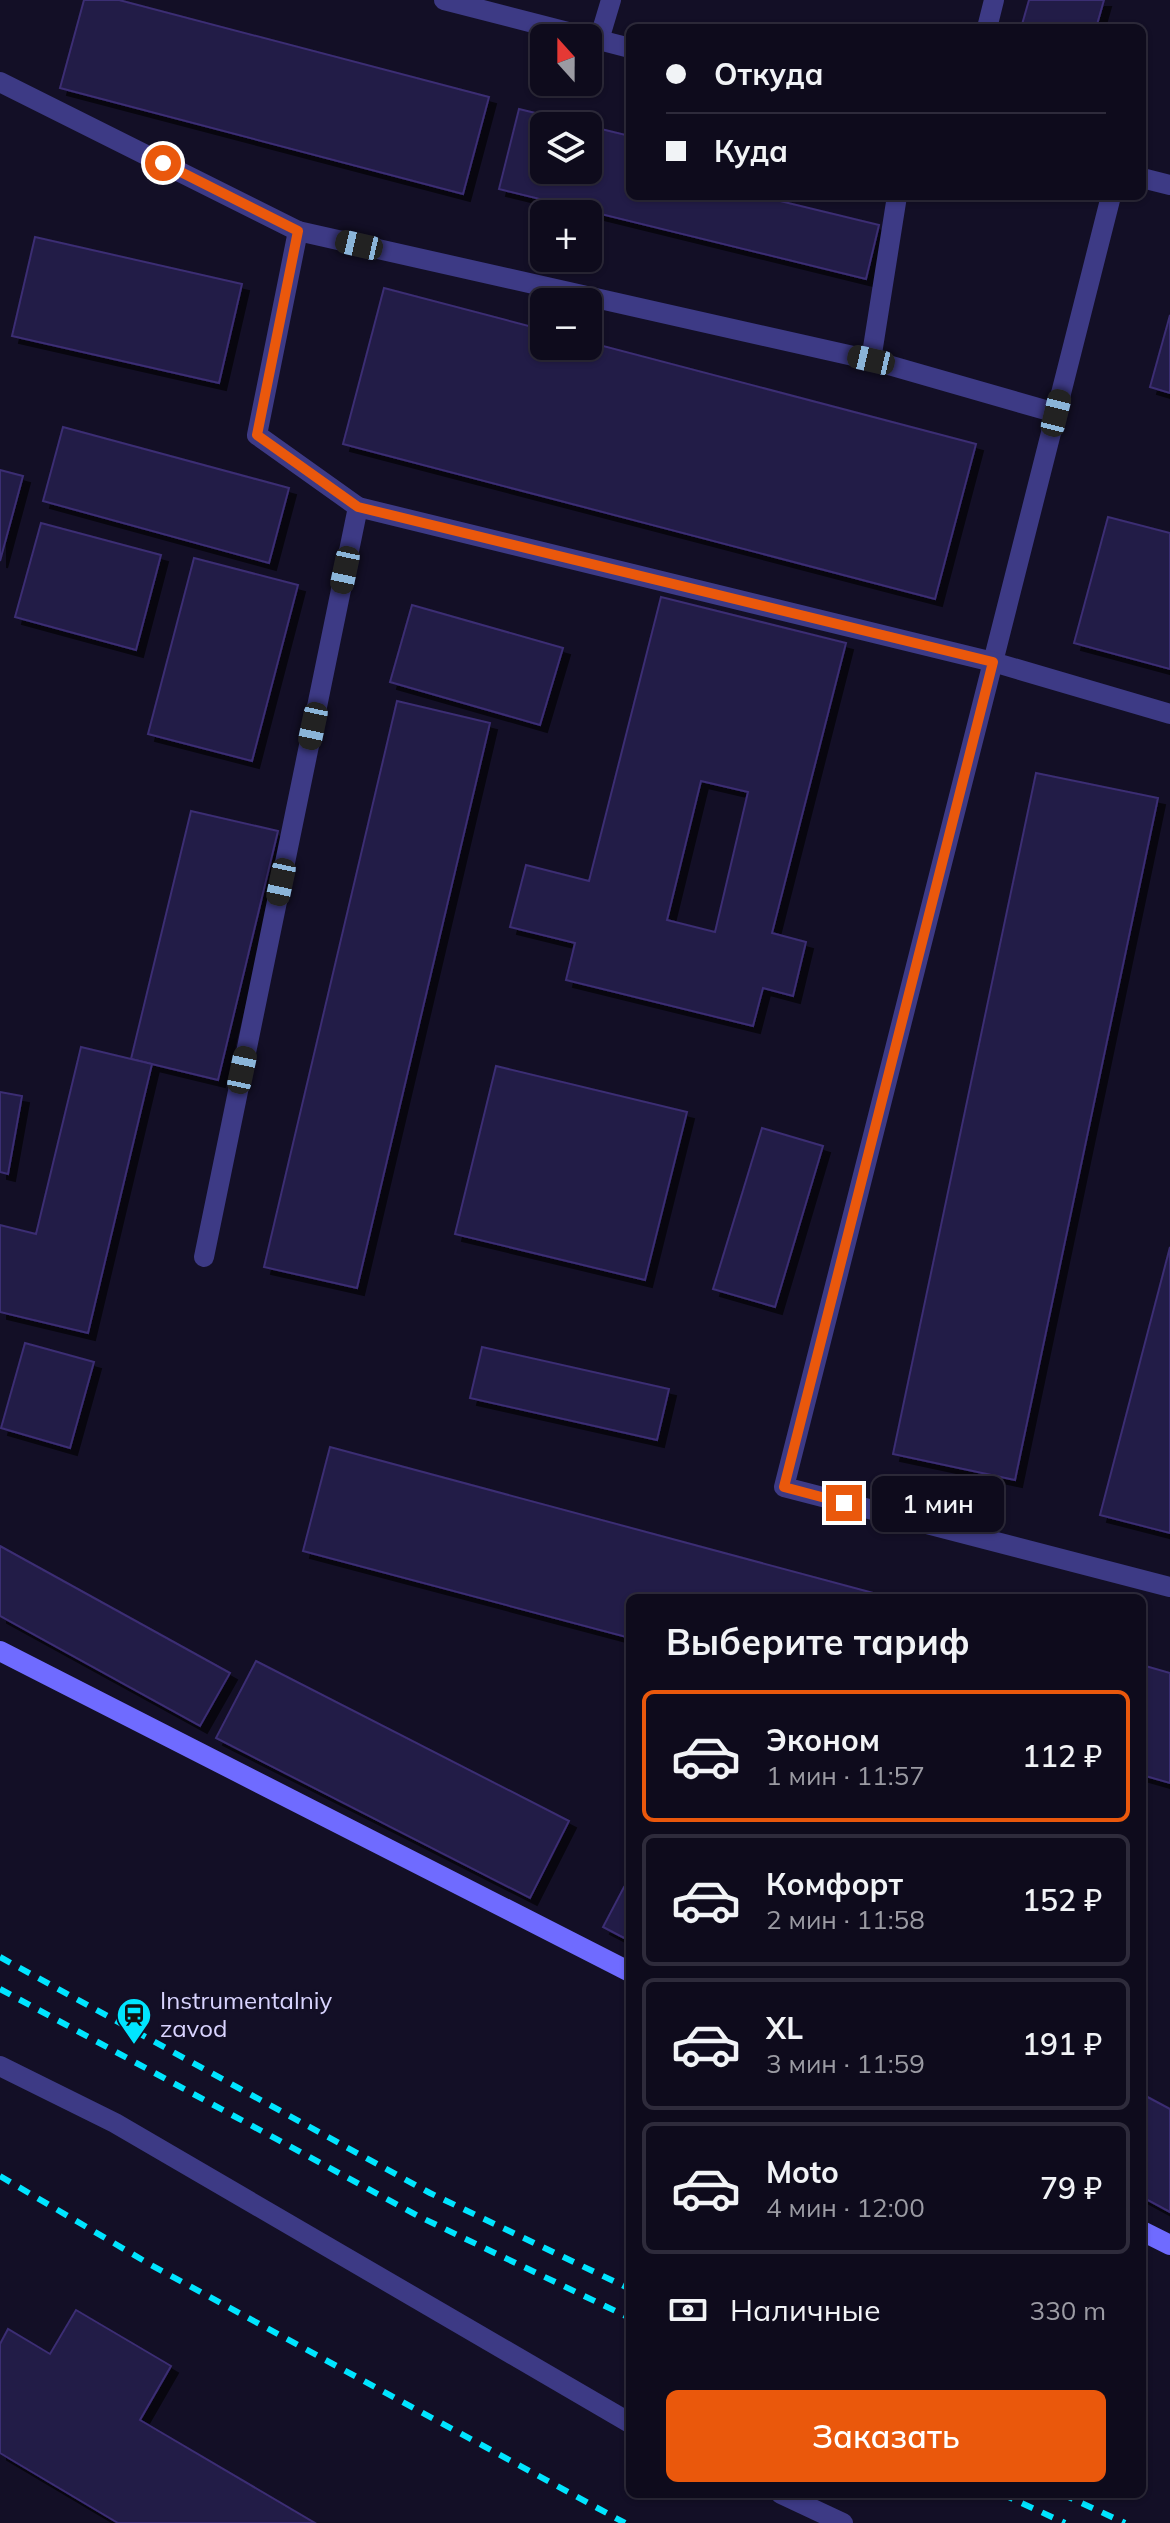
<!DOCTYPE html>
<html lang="ru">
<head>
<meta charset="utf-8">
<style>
  :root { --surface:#0e0b1c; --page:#171425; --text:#f1f3f6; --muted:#9b9ba3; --line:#2e2b3b; --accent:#ea580c }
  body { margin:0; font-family:Mulish,sans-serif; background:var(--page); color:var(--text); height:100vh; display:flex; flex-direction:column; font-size:30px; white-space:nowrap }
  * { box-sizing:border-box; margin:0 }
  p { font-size:26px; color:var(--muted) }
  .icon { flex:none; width:44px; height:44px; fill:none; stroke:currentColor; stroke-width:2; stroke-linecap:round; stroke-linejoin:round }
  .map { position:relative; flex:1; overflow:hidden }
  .panel { position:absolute; left:626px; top:1594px; width:520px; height:904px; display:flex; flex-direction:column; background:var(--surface); border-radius:12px; box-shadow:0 2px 6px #0004,0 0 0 2px var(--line) }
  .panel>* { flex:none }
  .top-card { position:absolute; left:626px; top:24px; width:520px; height:176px; border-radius:12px; box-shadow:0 2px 6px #0004,0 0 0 2px var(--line); display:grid; align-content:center; height:176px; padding:0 40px; background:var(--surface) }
  .needle { width:52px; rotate:339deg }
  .controls { position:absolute; left:530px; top:24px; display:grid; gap:16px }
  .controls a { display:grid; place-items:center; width:72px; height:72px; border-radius:12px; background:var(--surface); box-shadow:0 2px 6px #0004,0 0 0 2px var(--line); font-size:40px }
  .end { position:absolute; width:36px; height:36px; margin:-18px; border:10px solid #ea580c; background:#fff; box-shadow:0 0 0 4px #fff }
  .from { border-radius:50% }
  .bubble { position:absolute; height:56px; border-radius:12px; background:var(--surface); box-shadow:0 2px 6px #0004,0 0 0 2px var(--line); font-size:26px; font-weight:600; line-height:56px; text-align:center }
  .car { position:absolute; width:24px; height:48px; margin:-24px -12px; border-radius:10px; box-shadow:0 0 6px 2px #0007; background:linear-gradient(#222 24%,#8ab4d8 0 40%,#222 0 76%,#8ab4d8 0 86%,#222 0) }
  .top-card b { display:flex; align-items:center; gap:28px; height:76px; font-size:30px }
  .top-card b+b { border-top:2px solid var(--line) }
  .top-card i { width:20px; height:20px; background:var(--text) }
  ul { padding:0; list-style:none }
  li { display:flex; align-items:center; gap:24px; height:132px; margin:0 16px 12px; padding:0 24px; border:4px solid var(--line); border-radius:12px }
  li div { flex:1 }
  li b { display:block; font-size:30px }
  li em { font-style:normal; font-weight:600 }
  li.on { border-color:var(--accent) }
  li>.icon { width:72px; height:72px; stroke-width:1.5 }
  h2 { padding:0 40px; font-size:36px; line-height:96px }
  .pay { display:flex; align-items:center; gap:20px; height:88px; padding:0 40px; font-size:30px }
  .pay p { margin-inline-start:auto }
  .primary-button { display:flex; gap:16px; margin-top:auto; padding:16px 40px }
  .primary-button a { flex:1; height:92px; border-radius:12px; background:var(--accent); color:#fff; font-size:32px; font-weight:600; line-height:92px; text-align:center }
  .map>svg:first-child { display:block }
  .building { fill:#241b47; stroke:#3b2d73; stroke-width:2; fill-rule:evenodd; filter:url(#shadow) }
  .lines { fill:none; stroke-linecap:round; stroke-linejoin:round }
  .lane { stroke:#3d3a85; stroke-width:20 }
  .street { stroke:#3d3a85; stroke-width:20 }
  .secondary { stroke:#6f6bff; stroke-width:20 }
  .rail { stroke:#00e5ff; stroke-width:6; stroke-dasharray:12 10; stroke-linecap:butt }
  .route { stroke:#ea580c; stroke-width:10 }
  .labels { text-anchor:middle; stroke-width:6; stroke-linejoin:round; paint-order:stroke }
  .poi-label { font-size:24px; fill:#d9d4ff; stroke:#130f26; text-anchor:start }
</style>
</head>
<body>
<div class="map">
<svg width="1170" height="2523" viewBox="0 0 1170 2523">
  <defs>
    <filter id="shadow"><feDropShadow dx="7" dy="7" stdDeviation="0" flood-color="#0009"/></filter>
  </defs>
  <rect width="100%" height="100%" fill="#130f26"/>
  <!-- building -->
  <g class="building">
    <path d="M84,0H119L489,97L463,194L60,88Z"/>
    <path d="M1029,0H1104L1096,28H1021Z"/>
    <path d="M519,109L630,136V196H781L780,201L879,225L866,279L499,189ZM544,126H588V170H544Z"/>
    <path d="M35,237L242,284L219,383L12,336Z"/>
    <path d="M384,288L544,330V346H588V342L976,444L935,599L343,444Z"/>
    <path d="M1170,315V393L1150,387Z"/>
    <path d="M63,427L289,488L269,563L43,501Z"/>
    <path d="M0,470L23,476L0,561Z"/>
    <path d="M1108,517L1170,533V669L1074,643Z"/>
    <path d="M41,523L161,555L136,650L15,617Z"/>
    <path d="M194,558L298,585L252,761L148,734Z"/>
    <path d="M661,597L846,643L772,933L806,942L793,996L763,988L753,1026L566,980L575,943L510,927L526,865L589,881ZM701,781L748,792L715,932L667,920Z"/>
    <path d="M412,605L563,648L540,725L390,682Z"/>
    <path d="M397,701L490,723L357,1288L264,1267Z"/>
    <path d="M1036,773L1158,798L1015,1480L893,1454Z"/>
    <path d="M191,811L278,831L218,1080L131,1059Z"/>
    <path d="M81,1047L152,1064L88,1333L0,1312V1225L36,1234Z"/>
    <path d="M496,1066L687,1112L645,1280L455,1234Z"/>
    <path d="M0,1092L22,1096L8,1174L0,1172Z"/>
    <path d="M762,1128L823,1146L775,1307L713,1289Z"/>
    <path d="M1170,1247V1533L1100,1515Z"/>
    <path d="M25,1343L94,1362L70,1448L1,1428Z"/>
    <path d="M482,1347L669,1389L657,1440L470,1398Z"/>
    <path d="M330,1447L892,1598H630V1638L303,1551Z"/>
    <path d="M0,1546L230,1673L200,1726L0,1616Z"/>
    <path d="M256,1661L569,1821L530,1898L216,1738Z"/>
    <path d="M1142,1665L1170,1673V1783L1142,1775Z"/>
    <path d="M624,1887L630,1890V1941L603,1927Z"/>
    <path d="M1142,2094L1170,2109V2212L1142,2197Z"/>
    <path d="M76,2310L171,2366L140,2420L315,2523H118L0,2453V2344L8,2329L50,2354Z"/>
  </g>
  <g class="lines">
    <!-- lane -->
    <g class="lane">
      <path d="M599,40L611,0"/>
      <path d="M0,82L298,231"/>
      <path d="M1111,196L784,1487L1170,1587"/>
      <path d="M871,360L1056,413"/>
      <path d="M358,507L257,435L298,231L871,360L897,196"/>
      <path d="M204,1257L358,507L993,662L1170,714"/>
      <path d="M0,2066L115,2123L630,2423"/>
      <path d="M781,2494L843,2523"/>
    </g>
    <!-- street -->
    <g class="street">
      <path d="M444,0L630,48"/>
      <path d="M987,28L994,0"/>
      <path d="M1142,178L1170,185"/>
    </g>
    <!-- secondary -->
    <g class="secondary">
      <path d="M0,1651L630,1972"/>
      <path d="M1142,2231L1170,2245"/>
    </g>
    <!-- rail -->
    <g class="rail">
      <path d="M0,1957L430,2193L630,2289"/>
      <path d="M0,1989L418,2216L630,2318"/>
      <path d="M0,2176L151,2265L625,2523"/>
      <path d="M1002,2494L1065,2523"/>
      <path d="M1062,2494L1125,2523"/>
    </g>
  </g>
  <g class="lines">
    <!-- route -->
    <path class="route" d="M163,163L298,231L257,435L358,507L993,662L784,1487L844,1503"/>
  </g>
  <!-- icons -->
  <defs>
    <g id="station-pin" transform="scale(1.8)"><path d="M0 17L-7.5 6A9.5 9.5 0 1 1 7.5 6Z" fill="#00e5ff" stroke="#130f26"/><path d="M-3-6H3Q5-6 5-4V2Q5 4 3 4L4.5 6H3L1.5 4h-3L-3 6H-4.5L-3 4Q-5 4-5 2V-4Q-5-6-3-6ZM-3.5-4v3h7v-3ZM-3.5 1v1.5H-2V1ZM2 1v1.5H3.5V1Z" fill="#111"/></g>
  </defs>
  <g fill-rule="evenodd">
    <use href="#station-pin" x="134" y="2015"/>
  </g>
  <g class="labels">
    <!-- poi labels -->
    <g class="poi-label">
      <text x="160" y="2009">Instrumentalniy<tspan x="160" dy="28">zavod</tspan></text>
    </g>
  </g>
</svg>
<div class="controls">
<a><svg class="needle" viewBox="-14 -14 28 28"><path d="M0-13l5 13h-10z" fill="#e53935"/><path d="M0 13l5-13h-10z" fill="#9b9ba3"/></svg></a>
<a><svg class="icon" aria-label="layers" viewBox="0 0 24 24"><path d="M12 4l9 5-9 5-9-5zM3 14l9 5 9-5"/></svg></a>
<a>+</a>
<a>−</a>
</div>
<i class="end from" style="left:163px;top:163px"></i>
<i class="end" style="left:844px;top:1503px"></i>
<div class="bubble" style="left:872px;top:1476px;width:132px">1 мин</div>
<i class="car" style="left:359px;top:245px;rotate:283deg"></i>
<i class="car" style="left:871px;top:360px;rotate:283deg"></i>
<i class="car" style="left:1056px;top:413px;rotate:14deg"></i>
<i class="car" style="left:345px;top:570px;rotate:192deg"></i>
<i class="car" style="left:313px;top:726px;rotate:192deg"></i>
<i class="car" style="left:281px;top:882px;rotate:192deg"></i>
<i class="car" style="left:242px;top:1070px;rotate:12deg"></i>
<div class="top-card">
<b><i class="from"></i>Откуда</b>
<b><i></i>Куда</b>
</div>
<section class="panel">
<h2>Выберите тариф</h2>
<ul>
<li class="on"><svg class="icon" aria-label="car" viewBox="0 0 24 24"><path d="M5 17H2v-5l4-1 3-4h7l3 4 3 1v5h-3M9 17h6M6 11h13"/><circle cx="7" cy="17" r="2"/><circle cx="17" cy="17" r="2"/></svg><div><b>Эконом</b><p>1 мин · 11:57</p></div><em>112 ₽</em></li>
<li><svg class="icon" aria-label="car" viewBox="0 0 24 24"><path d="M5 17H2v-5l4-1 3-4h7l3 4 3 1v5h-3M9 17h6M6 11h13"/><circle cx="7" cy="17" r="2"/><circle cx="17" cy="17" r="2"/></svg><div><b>Комфорт</b><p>2 мин · 11:58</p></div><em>152 ₽</em></li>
<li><svg class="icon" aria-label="car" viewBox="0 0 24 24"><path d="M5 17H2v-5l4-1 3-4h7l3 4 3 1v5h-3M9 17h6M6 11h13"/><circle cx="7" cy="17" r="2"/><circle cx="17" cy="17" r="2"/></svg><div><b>XL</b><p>3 мин · 11:59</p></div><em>191 ₽</em></li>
<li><svg class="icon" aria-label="car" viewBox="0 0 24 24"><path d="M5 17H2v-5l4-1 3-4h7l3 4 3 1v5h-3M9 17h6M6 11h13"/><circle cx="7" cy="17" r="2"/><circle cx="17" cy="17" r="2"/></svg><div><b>Moto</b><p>4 мин · 12:00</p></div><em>79 ₽</em></li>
</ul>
<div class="pay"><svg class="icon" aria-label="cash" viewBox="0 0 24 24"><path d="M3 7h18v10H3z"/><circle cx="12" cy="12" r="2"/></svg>Наличные<p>330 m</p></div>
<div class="primary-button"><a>Заказать</a></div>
</section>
</div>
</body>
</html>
